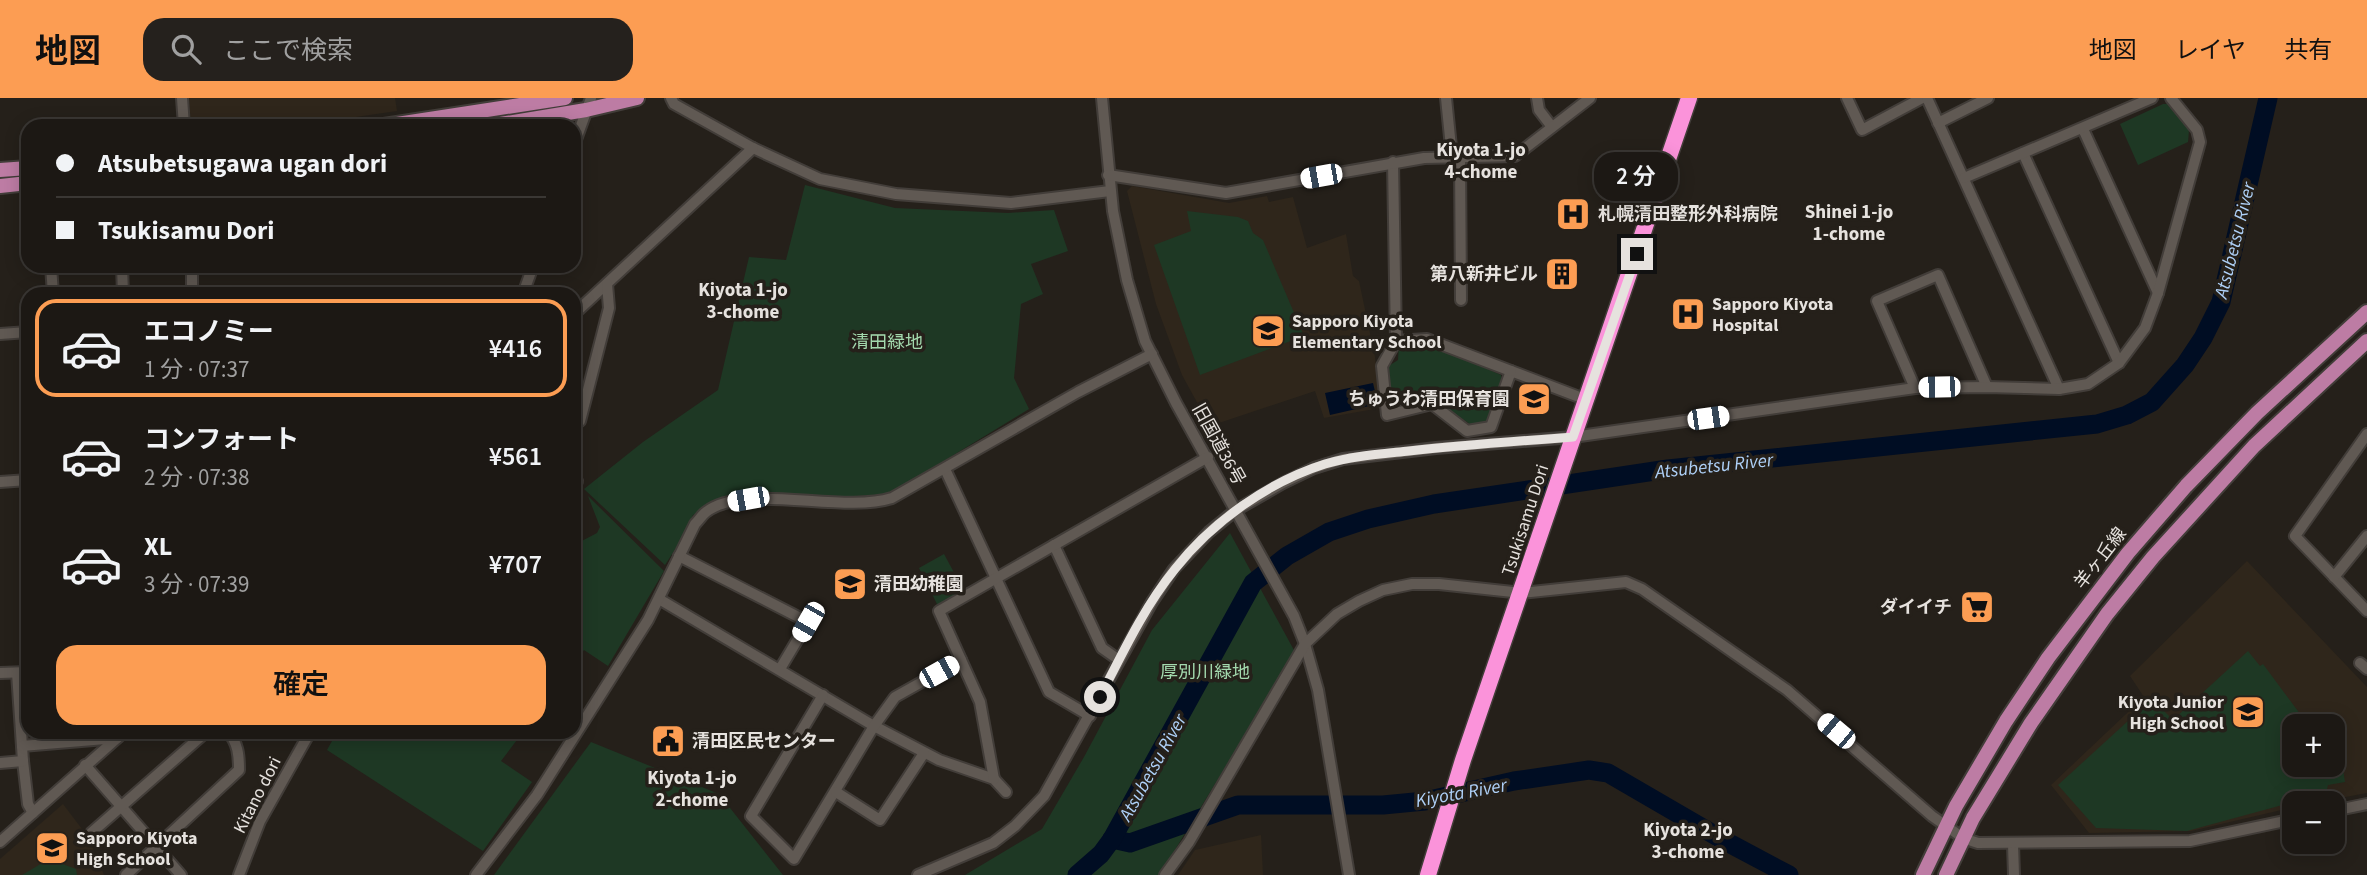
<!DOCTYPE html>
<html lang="ja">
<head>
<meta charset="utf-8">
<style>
  :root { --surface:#1c1814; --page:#25211d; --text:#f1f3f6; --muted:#a0a0a0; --line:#3a3734; --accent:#fc9d53 }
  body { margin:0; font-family:"Source Sans 3","Noto Sans JP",sans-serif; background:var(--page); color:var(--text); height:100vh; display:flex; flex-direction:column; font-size:26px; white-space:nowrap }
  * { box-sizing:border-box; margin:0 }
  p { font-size:23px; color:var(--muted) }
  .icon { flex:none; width:38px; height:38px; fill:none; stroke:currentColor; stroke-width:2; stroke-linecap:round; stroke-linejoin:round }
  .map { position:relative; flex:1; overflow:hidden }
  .sheet { position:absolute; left:21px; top:189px; width:560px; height:452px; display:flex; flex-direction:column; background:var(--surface); border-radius:21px; box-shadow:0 4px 18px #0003,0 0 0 2px var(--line) }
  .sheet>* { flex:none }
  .top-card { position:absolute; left:21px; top:21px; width:560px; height:154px; border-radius:21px; box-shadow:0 4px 18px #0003,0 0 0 2px var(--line); display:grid; align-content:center; height:154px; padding:0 35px; background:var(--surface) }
  .controls { position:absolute; left:2282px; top:616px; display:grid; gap:14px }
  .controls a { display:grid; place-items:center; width:63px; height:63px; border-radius:14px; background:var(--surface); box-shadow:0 4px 18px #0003,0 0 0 2px var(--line); font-size:35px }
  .end { position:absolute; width:32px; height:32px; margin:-16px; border:9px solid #e6e2de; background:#111; box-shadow:0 0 0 4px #111 }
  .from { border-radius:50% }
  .bubble { position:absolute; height:49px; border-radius:21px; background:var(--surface); box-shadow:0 4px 18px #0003,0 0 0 2px var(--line); font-size:23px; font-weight:600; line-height:49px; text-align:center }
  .car { position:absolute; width:21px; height:42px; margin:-21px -10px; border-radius:9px; box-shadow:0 0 5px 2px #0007; background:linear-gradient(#fff 24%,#345 0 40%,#fff 0 76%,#345 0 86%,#fff 0) }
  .top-card b { display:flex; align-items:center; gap:24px; height:66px; font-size:26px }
  .top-card b+b { border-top:2px solid var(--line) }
  .top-card i { width:18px; height:18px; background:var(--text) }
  ul { padding:12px 0 0; list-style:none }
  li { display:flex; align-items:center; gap:21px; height:98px; margin:0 14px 10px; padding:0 21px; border:4px solid transparent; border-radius:21px }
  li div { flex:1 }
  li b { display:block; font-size:26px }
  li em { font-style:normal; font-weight:600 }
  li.selected { border-color:var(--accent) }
  li>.icon { width:63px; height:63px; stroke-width:1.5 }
  .action { display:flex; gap:14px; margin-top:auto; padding:14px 35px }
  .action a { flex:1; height:80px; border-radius:21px; background:var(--accent); color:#111; font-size:28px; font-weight:600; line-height:80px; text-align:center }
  header { display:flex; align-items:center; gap:42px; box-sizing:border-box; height:98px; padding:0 35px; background:var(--accent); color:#111 }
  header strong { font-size:33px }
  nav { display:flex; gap:38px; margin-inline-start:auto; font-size:24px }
  .search { width:490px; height:63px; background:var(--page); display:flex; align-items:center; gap:18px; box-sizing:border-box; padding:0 24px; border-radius:21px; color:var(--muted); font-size:26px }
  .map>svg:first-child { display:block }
  .built { fill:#2f261b; fill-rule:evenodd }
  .green { fill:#1e3824 }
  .water { fill:#000d23 }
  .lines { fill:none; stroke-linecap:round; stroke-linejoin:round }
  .river { stroke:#000d23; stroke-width:19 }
  .minor-casing { stroke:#423d39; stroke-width:14 }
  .major-casing { stroke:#423d39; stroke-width:18 }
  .highway-casing { stroke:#423d39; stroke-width:19 }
  .minor { stroke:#605953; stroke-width:10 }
  .major { stroke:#bd7ca4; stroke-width:14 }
  .highway { stroke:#fb93da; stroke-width:16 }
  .route { stroke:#e6e2de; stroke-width:9 }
  .labels { text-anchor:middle; stroke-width:7; stroke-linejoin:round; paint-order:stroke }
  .poi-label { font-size:18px; font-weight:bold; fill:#e6e2de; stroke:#25201a; text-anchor:start }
  .park-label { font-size:18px; fill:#a3d9ae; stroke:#25201a }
  .street-label { font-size:18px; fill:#e6e2de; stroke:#25201a }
  .neighbourhood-label { font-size:19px; font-weight:bold; fill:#e6e2de; stroke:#25201a }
  .water-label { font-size:19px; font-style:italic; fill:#aed0f7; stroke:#25201a }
</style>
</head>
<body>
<header>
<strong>地図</strong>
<div class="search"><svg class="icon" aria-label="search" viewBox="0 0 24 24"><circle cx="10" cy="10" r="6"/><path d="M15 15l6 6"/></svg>ここで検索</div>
<nav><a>地図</a><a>レイヤ</a><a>共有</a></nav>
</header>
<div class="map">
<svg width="2367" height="777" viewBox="0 0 2367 777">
  <rect width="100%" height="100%" fill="#25201a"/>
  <!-- built -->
  <g class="built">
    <path d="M189,0H395L397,13L294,28H191Z"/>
    <path d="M1132,88L1229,105L1267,98L1269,104L1293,99L1307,150L1346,136L1353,178L1359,183L1375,259L1380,310L1324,320L1315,293L1210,328L1182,277L1156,206L1127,93Z"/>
    <path d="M2247,463L2367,589V695L2313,705H2294V709L2191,733L2089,735L2051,687L2144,599L2130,578ZM2294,628H2333V667H2294Z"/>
    <path d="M63,706L88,739L104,777H0V761Z"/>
    <path d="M1261,737L1263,777H1178L1195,752Z"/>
  </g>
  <!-- green -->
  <g class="green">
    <path d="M2163,6H2167L2189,32L2188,44L2138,67L2120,26Z"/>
    <path d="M805,87L895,110L1008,115L1054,112L1068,153L1031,166L1043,196L1021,206L1014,280L1029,311L888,397L823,399L740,395L693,417L678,447L665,467L584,391L643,344L718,292L749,159L786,162Z"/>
    <path d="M1187,113L1238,119L1248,123L1253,135L1263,142L1304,238L1200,277L1154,147L1191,133Z"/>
    <path d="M1429,245L1501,277L1502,283L1488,325L1473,328L1431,300L1395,308L1391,305L1387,269L1398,262L1399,246Z"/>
    <path d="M588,398L664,473L608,568L584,552L574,566V447L597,435L600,429Z"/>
    <path d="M1230,435L1295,554L1164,770L1158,777H965L1042,731L1084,659L1152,532Z"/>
    <path d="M944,456L964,493L938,508L919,470Z"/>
    <path d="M2248,553L2260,568L2263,566L2309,628H2294V667H2333V658L2343,671L2345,684L2328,687L2326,695L2187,733L2096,730L2058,687L2152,601L2173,622Z"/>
    <path d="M337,634H523L501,663L532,684L483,753L327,652Z"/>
    <path d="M591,644L719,696L783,777H494Z"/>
    <path d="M49,761L76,771L77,777H22Z"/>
  </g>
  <!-- water -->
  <path class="water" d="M1373,285L1378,306L1330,317L1325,295Z"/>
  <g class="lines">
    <!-- river -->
    <g class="river">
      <path d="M1112,741L1130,745L1238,707H1383L1425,703L1514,683L1589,672L1608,675L1725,743L1789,777"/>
      <path d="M1077,777L1101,756L1112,741L1253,485L1287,458L1329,434L1368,421L1434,406L1668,371L2097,326L2127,317L2152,304L2185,267L2203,240L2221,204L2268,0"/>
    </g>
    <!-- minor casing -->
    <g class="minor-casing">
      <g id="minor">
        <path d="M182,0L184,28"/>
        <path d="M671,0L674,6L753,50L820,81L896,96L1011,105L1110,93"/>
        <path d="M1102,0L1113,113L1127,182L1145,243L1176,305L1294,518L1305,546L1318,592L1349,777"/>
        <path d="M1446,0L1452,59"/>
        <path d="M1537,0L1539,12L1552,29"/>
        <path d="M1847,0L1862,32L1922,0"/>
        <path d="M1927,0L2059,291"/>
        <path d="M1938,25L1988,0"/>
        <path d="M2083,31L2158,195"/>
        <path d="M574,47L591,0"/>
        <path d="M2023,55L2119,265"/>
        <path d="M1460,59L1461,202"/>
        <path d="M1393,64L1396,243L1382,268L1387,317L1432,306L1467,333L1491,329L1511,273L1587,302"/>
        <path d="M1108,77L1226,95L1424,60L1515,58L1590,0"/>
        <path d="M1964,80L2152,0"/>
        <path d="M51,168L53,196"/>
        <path d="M122,168L123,196"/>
        <path d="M192,168V196"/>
        <path d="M523,196L533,168"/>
        <path d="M574,216L753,50"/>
        <path d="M0,236L28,234"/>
        <path d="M1396,243L1427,241L1511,273"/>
        <path d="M1915,290L1877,203L1938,177L1987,289"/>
        <path d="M574,327L580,323L609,210L607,186"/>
        <path d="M2367,336L2295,438L2367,513"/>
        <path d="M945,371L1049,594L1090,618"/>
        <path d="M574,378L577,383L574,392"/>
        <path d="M0,384L28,382"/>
        <path d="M1054,447L1102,550L1119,562"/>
        <path d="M679,458L808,524L780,571"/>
        <path d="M2334,479L2367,438"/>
        <path d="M659,501L874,628L939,662L994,681L1006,694"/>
        <path d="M2360,565L2367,571"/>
        <path d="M0,575L28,574"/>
        <path d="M17,575L23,663L28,706L33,715"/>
        <path d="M823,597L751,718L794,761L874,628L895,599L961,562"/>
        <path d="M22,648L117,640"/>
        <path d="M0,665L23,663"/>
        <path d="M85,667L181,777"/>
        <path d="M994,681L980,604L939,513L1208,359"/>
        <path d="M836,694L880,722L924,655"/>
        <path d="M2333,713L2367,706"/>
        <path d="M91,735L206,634"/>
        <path d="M0,744L124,634"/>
        <path d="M2013,746L2014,777"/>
        <path d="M126,777L239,672C239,657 238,645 228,634"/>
        <path d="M239,777L260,723L310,634"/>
        <path d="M476,777L537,697L648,522L695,426C699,422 702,417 706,414C745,384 841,416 892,400L1078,294L1152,256"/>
        <path d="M918,777L993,745L1015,728L1044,698L1152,504L1174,471L1209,434L1236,412L1283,385L1314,370L1343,361L1436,350L1573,339L1915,290L1987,289L2059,291L2088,286L2119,265L2145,230L2158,195L2200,44L2197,32L2171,0"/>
        <path d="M1165,777L1189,744L1305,546L1337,516L1359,503L1383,492L1412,486H1439L1522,495L1626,484L1642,491L1787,592L1932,718L1963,740L1978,745L2190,743L2294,721"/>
      </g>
    </g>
    <!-- major casing -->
    <g class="major-casing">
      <g id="major">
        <path d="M384,28L565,0"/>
        <path d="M488,28L586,12L637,0"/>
        <path d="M0,72L28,70"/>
        <path d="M0,88L28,85"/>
        <path d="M1923,777L1956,708L2006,623L2048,560L2128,455L2186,388L2257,315L2367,214"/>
        <path d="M1946,777L1973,720L2031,625L2107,516L2153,459L2254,348L2367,243"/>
      </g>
    </g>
    <!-- highway casing -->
    <g class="highway-casing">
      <path id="highway" d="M1428,777L1463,662L1689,0"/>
    </g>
    <!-- minor -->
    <use href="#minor" class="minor"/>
    <!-- major -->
    <use href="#major" class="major"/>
    <!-- highway -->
    <use href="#highway" class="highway"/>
  </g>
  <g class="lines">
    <!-- route -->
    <path class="route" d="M1100,599C1122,556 1144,509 1175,471C1212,424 1268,384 1325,366C1352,358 1381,356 1409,353C1464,347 1519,343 1573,339L1637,156"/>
  </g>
  <!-- icons -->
  <defs>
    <g id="hospital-square" transform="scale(1.75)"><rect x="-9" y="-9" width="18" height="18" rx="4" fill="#fc9d53" stroke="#25201a"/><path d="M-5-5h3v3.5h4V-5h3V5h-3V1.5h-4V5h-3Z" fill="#111"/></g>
    <g id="building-square" transform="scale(1.75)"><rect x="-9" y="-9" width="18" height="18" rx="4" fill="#fc9d53" stroke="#25201a"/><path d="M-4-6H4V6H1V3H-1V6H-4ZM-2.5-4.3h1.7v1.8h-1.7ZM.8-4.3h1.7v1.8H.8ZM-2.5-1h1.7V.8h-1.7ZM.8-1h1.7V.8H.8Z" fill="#111"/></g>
    <g id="school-square" transform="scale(1.75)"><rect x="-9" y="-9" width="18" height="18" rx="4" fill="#fc9d53" stroke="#25201a"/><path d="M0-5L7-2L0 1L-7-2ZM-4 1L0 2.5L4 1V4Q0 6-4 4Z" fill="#111"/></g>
    <g id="supermarket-square" transform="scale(1.75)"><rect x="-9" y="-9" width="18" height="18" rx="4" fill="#fc9d53" stroke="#25201a"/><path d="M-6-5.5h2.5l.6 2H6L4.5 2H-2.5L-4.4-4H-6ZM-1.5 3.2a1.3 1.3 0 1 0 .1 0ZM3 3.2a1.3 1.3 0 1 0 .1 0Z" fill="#111"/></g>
    <g id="civic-square" transform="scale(1.75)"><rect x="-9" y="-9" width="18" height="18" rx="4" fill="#fc9d53" stroke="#25201a"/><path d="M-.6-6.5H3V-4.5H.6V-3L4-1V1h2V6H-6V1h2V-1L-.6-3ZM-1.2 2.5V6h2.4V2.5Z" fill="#111"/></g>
  </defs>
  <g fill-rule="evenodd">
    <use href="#hospital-square" x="1573" y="116"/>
    <use href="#building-square" x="1562" y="176"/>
    <use href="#hospital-square" x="1688" y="216"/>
    <use href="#school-square" x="1268" y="233"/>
    <use href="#school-square" x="1534" y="301"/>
    <use href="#school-square" x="850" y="486"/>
    <use href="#supermarket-square" x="1977" y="509"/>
    <use href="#school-square" x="2248" y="614"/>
    <use href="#civic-square" x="668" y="643"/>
    <use href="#school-square" x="52" y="750"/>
  </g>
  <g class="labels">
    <!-- poi labels -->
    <g class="poi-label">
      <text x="1598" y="122">札幌清田整形外科病院</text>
      <text x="1538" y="182" text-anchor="end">第八新井ビル</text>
      <text x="1712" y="212">Sapporo Kiyota<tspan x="1712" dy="21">Hospital</tspan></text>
      <text x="1292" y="229">Sapporo Kiyota<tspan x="1292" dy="21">Elementary School</tspan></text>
      <text x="1510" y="307" text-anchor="end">ちゅうわ清田保育園</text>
      <text x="874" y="492">清田幼稚園</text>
      <text x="1952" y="515" text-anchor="end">ダイイチ</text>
      <text x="2224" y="610" text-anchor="end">Kiyota Junior<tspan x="2224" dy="21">High School</tspan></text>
      <text x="692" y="649">清田区民センター</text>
      <text x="76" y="746">Sapporo Kiyota<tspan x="76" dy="21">High School</tspan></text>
    </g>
    <!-- park labels -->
    <g class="park-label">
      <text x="887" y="250">清田緑地</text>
      <text x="1205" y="580">厚別川緑地</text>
    </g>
    <!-- street labels -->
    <g class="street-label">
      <text transform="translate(1219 346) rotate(61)" y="6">旧国道36号</text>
      <text transform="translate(1525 422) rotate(-72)" y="6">Tsukisamu Dori</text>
      <text transform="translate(2100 460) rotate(-52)" y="6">羊ヶ丘線</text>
      <text transform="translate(257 697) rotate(-63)" y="6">Kitano dori</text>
    </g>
    <!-- neighbourhood labels -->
    <g class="neighbourhood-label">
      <text x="1481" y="58">Kiyota 1-jo<tspan x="1481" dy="22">4-chome</tspan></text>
      <text x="1849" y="120">Shinei 1-jo<tspan x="1849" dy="22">1-chome</tspan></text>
      <text x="743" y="198">Kiyota 1-jo<tspan x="743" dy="22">3-chome</tspan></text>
      <text x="692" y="686">Kiyota 1-jo<tspan x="692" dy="22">2-chome</tspan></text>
      <text x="1688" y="738">Kiyota 2-jo<tspan x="1688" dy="22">3-chome</tspan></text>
    </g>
    <!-- water labels -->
    <g class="water-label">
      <text transform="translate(2234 142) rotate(-76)" y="7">Atsubetsu River</text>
      <text transform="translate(1714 367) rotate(-6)" y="7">Atsubetsu River</text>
      <text transform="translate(1152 669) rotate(-61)" y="7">Atsubetsu River</text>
      <text transform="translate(1461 694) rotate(-10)" y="7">Kiyota River</text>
    </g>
  </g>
</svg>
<div class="controls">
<a>+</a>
<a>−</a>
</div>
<i class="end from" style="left:1100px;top:599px"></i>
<i class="end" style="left:1637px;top:156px"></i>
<div class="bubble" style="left:1594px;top:54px;width:84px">2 分</div>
<i class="car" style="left:1321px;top:78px;rotate:260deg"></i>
<i class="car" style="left:1939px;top:289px;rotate:269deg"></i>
<i class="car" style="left:1708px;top:320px;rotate:82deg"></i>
<i class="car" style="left:748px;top:401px;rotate:260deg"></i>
<i class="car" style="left:808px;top:524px;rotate:210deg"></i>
<i class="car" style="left:939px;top:574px;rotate:61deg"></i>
<i class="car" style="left:1836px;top:633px;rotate:310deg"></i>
<div class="top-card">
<b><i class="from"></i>Atsubetsugawa ugan dori</b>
<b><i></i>Tsukisamu Dori</b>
</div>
<section class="sheet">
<ul>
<li class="selected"><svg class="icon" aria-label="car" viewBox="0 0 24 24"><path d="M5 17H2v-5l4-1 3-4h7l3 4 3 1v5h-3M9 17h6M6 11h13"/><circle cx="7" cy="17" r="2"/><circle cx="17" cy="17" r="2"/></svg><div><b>エコノミー</b><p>1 分 · 07:37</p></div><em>¥416</em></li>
<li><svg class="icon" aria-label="car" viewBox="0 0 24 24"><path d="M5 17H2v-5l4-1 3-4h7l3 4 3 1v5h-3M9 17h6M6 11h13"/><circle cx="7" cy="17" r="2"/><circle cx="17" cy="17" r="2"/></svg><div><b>コンフォート</b><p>2 分 · 07:38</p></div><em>¥561</em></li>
<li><svg class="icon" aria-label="car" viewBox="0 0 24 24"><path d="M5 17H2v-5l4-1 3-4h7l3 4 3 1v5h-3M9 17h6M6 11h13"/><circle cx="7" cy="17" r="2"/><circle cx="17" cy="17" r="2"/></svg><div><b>XL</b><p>3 分 · 07:39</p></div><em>¥707</em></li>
</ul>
<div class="action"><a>確定</a></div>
</section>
</div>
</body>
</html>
